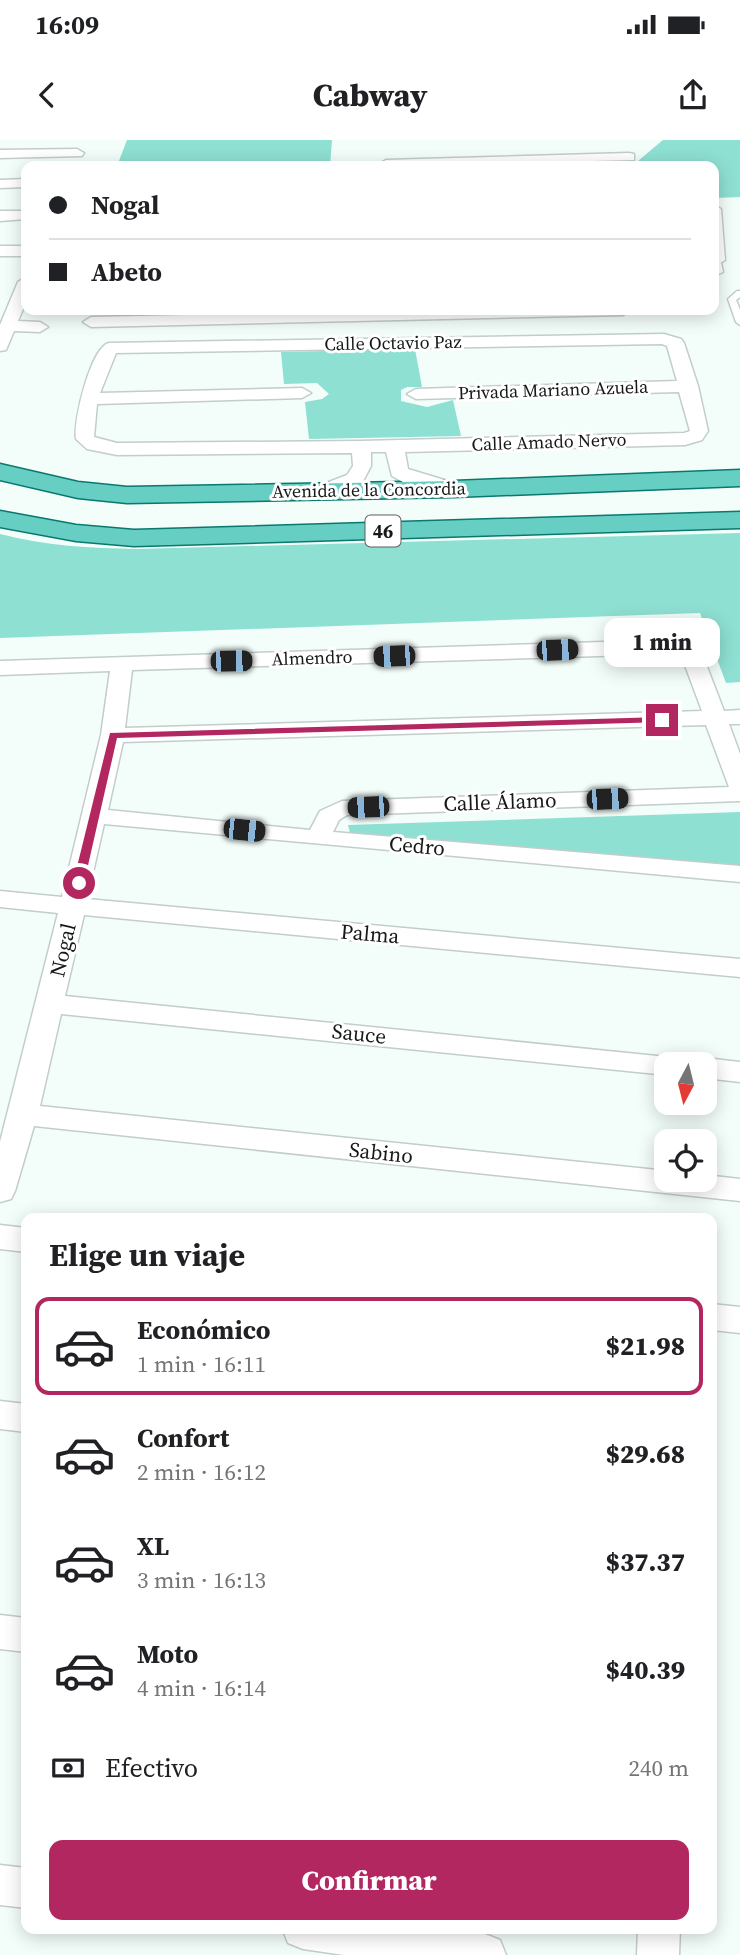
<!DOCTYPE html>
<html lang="es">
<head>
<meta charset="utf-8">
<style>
  :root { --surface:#fff; --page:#f2f2f2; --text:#202124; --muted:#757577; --line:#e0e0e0; --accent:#b32760 }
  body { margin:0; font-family:"Source Serif 4",serif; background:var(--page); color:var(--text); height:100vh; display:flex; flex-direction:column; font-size:26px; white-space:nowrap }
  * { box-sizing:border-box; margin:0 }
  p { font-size:23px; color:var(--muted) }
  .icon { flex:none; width:38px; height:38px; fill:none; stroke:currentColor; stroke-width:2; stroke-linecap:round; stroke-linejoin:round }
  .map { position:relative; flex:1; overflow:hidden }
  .details { position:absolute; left:21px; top:1073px; width:696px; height:721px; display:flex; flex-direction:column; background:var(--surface); border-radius:14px; box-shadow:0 4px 18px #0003 }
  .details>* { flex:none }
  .hud { position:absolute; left:21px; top:21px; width:698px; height:154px; border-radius:14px; box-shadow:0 4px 18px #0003; display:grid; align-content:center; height:154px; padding:0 28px; background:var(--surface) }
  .needle { width:46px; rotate:187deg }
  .tools { position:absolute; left:654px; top:912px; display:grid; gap:14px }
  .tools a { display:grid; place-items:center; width:63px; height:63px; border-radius:14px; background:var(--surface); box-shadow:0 4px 18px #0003; font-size:35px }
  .end { position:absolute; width:32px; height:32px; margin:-16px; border:9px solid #b32760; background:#fff; box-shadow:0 0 0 4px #fff }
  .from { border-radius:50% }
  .bubble { position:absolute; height:49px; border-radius:14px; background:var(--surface); box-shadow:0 4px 18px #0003; font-size:23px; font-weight:800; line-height:49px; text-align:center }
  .car { position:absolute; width:21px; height:42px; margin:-21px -10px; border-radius:9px; box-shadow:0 0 5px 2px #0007; background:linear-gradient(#222 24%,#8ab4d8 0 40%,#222 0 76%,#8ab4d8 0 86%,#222 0) }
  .hud b { display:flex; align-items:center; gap:24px; height:66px; font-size:26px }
  .hud b+b { border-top:2px solid var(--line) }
  .hud i { width:18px; height:18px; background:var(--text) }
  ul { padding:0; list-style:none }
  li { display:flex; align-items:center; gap:21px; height:98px; margin:0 14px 10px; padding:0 14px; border:4px solid transparent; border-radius:14px }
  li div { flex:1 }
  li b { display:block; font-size:26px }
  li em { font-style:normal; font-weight:800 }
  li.on { border-color:var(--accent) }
  li>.icon { width:63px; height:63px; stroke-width:1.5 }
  h2 { padding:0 28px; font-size:32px; line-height:84px }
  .pay { display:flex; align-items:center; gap:18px; height:77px; padding:0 28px; font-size:26px }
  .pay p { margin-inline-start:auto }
  .action { display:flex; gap:14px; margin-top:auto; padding:14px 28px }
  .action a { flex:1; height:80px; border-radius:14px; background:var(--accent); color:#fff; font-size:28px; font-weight:800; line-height:80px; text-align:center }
  .status { display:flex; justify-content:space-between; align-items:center; height:49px; padding:0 35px; background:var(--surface); direction:ltr }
  .status svg { height:19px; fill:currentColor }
  header { display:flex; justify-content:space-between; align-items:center; height:91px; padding:0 28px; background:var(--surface); font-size:32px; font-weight:800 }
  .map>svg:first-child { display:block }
  .green { fill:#8ee0d2 }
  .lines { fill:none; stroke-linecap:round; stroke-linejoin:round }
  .lane-casing { stroke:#c3cdcb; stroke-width:3 }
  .street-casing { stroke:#c3cdcb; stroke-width:3 }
  .primary-casing { stroke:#09796d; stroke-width:3 }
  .lane { fill:#fff; fill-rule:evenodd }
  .street { fill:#fff; fill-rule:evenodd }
  .primary { fill:#67cec3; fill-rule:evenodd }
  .route { fill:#b32760 }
  .labels { text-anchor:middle; stroke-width:6; stroke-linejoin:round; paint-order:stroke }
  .far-street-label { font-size:18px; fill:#161918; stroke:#fff }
  .shield { fill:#fff; stroke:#5c5e5d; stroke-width:2 }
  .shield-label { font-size:19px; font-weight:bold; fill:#161918 }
  .street-label { font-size:21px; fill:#161918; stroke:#fff }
</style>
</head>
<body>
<div class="status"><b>16:09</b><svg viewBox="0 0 49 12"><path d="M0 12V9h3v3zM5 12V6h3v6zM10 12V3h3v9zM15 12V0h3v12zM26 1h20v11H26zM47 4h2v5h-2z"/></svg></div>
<header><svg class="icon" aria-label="back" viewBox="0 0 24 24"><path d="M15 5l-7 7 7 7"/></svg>Cabway<svg class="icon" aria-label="share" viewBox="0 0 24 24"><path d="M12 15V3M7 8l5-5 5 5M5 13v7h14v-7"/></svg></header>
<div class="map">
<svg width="740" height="1815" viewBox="0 0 740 1815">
  <rect width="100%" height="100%" fill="#f3fdfa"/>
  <!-- green -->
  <g class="green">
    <path d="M127,0H332L330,26H117Z"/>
    <path d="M663,0H740V57L714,58V26H632Z"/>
    <path d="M415,209L422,247H407L401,250V261L427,267L453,260L461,296L309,299L305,262L322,259L329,254L317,243L284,244L281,212Z"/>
    <path d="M740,393V542L726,543L700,473L0,498V394C46,406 90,408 137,409Z"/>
    <path d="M740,672V729L351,697L348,685Z"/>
  </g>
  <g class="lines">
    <!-- lane casing -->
    <g class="lane-casing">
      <g id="lane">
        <path d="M720,118L723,132L714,136V119Z"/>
        <path d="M737,151H740V157L736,160L740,170V185L736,182L728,159Z"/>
      </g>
    </g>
    <!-- street casing -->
    <g class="street-casing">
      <g id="street">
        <path d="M77,9L84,13L82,16L0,18V10Z"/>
        <path d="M629,13L634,14V20L380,26L379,24L386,20Z"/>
        <path d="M26,39V47L0,48V40Z"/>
        <path d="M714,65L721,69L725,120L717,125L714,124Z"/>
        <path d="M0,71H26V79L0,81Z"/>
        <rect x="0" y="106" width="26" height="10"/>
        <path d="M26,137V162L18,181L40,182L48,187L40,192L14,191L6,210L0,211V185L18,142Z"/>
        <path d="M413,170H631L623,175L91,187L83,182L91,177Z"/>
        <path d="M664,194L681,199L684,203L698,246L708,291L702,300L685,305L405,312L408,329L461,345L464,349L454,355L403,342L392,336L386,312H371V326L362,343L320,358L313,356L310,352L313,348L347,335L353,326L352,313L117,315L87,309L76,299C73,281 91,207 109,203ZM662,204L667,206L677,241L416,249L407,254L416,259L679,252L690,291L684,293L361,301L117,303L94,297L97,264L302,258L311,253L302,248L100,253L116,213Z"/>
        <path d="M666,500L701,511L724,571L740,570V584H729L740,614V661L347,675L339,680L333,692L740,726V742L104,684L87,759L740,819V837L84,775L65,856L677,918L681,924H667V935L61,874L40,966L667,1031V1040H705V1035L740,1039V1061L34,986L15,1051L11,1059L0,1062V1002L58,773L0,767V751L62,757L101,595L110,531L0,535V521ZM664,514L683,520L702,571L125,588L132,530ZM706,585L729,647L342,661L320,671L310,690L108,670L123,602Z"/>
        <path d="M705,918L740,922V942L705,938V924H693Z"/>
        <path d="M0,1085L26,1088V1112L0,1109Z"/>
        <path d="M712,1164L740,1167V1193L712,1190Z"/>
        <path d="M0,1261L26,1264V1292L0,1289Z"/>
        <path d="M0,1475L26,1478V1512L0,1509Z"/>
        <path d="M0,1725L26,1728V1768L0,1765Z"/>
        <path d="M282,1788H448L485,1794L500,1800L506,1815H344L303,1809L288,1803Z"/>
        <path d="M638,1788H680L679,1815H637Z"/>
      </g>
    </g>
    <!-- primary casing -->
    <g class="primary-casing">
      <g id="primary">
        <path d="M0,324L78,342L127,347L454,341L740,330V346L454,357L127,363L78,358L0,340Z"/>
        <path d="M0,371L76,385L134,390L740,372V388L134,406L76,401L0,387Z"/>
      </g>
    </g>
    <!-- lane -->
    <use href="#lane" class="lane"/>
    <!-- street -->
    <use href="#street" class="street"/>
    <!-- primary -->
    <use href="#primary" class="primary"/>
  </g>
  <!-- route -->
  <path class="route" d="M662,577L665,578V582L117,598L84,743L79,747L73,743L110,593Z"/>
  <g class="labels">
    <!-- far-street labels -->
    <g class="far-street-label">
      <text transform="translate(393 203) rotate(-1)" y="6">Calle Octavio Paz</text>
      <text transform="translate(553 250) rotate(-2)" y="6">Privada Mariano Azuela</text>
      <text transform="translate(549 302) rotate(-2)" y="6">Calle Amado Nervo</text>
      <text transform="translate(369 350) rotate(-1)" y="6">Avenida de la Concordia</text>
      <text transform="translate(312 518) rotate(-2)" y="6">Almendro</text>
    </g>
    <!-- shield labels -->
    <rect class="shield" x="365.5" y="375.5" width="35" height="31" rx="5"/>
    <g class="shield-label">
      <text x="383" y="398">46</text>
    </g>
    <!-- street labels -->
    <g class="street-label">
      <text transform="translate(500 662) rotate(-2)" y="7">Calle Álamo</text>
      <text transform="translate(417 706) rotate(5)" y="7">Cedro</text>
      <text transform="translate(370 794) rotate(5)" y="7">Palma</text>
      <text transform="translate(63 810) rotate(-77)" y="7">Nogal</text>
      <text transform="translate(359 894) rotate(6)" y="7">Sauce</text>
      <text transform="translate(381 1013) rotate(6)" y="7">Sabino</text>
    </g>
  </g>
</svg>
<div class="tools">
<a><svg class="needle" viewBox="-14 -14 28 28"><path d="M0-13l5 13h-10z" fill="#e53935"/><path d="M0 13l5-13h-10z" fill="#757577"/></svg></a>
<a><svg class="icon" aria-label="locate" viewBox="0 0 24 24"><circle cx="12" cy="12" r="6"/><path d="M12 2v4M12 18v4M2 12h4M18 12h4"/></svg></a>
</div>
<i class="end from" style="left:79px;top:743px"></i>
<i class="end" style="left:662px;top:580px"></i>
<div class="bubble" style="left:604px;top:478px;width:116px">1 min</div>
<i class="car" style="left:557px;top:510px;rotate:88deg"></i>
<i class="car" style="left:394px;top:516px;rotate:268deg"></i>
<i class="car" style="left:231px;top:521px;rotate:89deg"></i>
<i class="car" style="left:607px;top:659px;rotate:88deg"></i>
<i class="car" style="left:368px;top:667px;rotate:268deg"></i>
<i class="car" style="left:244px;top:690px;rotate:96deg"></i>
<div class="hud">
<b><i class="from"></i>Nogal</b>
<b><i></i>Abeto</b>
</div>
<section class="details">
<h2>Elige un viaje</h2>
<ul>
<li class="on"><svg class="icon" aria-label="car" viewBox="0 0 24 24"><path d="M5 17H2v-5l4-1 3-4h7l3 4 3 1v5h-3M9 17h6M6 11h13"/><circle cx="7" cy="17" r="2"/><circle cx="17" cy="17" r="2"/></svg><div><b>Económico</b><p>1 min · 16:11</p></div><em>$21.98</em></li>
<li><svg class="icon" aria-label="car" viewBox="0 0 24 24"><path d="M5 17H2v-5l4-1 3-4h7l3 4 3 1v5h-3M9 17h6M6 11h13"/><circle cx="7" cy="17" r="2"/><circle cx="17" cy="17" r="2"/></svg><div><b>Confort</b><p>2 min · 16:12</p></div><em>$29.68</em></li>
<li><svg class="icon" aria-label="car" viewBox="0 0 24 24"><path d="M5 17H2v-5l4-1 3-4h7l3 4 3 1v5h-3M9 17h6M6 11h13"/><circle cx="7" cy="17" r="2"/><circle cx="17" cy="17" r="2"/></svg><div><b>XL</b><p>3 min · 16:13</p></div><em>$37.37</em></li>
<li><svg class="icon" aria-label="car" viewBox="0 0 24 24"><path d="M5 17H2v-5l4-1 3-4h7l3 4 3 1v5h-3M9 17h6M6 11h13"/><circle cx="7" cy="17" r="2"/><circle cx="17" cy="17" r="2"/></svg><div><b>Moto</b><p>4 min · 16:14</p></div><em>$40.39</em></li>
</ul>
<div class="pay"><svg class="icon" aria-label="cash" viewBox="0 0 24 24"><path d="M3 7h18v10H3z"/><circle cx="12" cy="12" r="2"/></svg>Efectivo<p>240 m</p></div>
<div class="action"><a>Confirmar</a></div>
</section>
</div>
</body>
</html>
